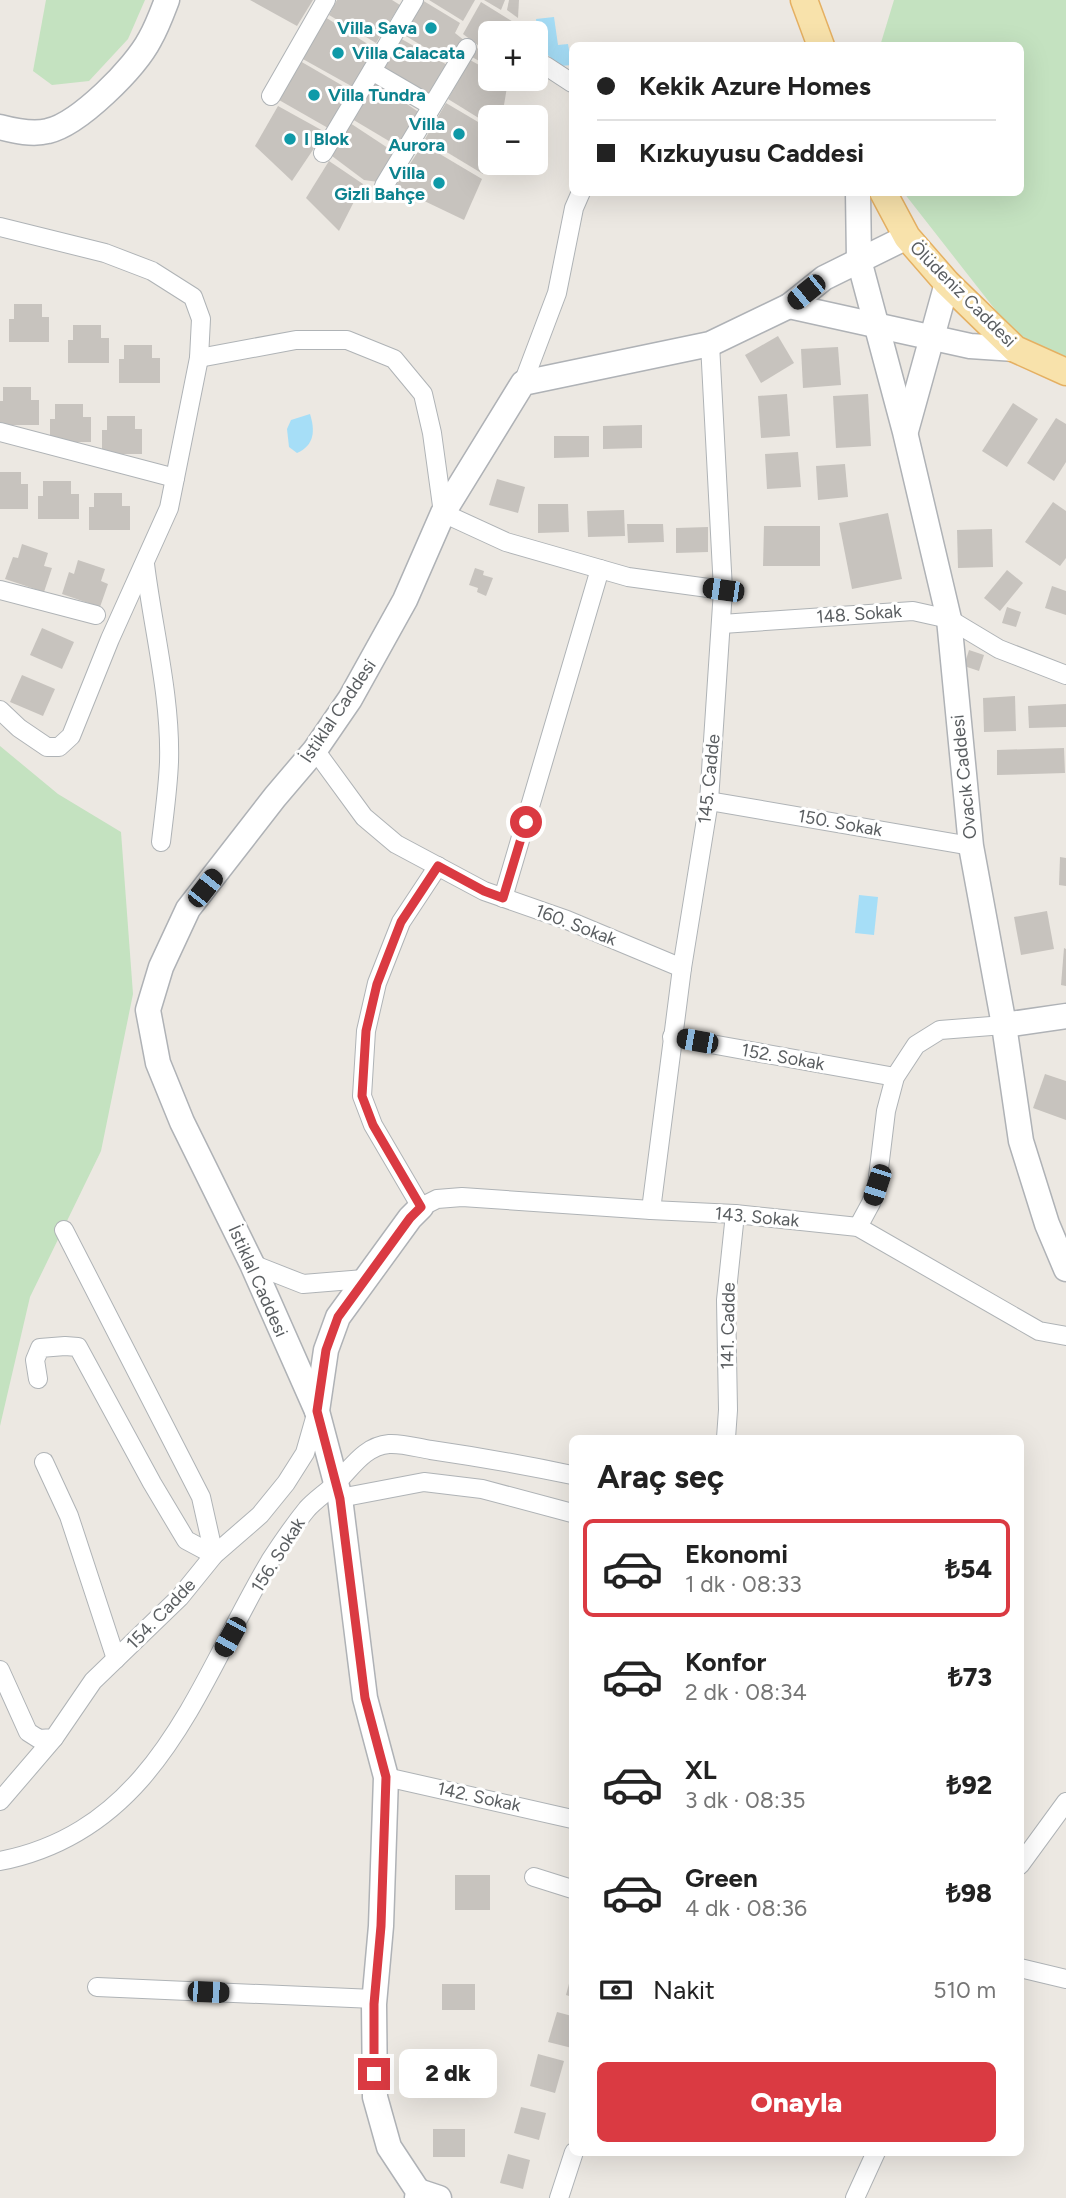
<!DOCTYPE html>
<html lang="tr">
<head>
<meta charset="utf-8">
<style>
  :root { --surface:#fff; --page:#f6f6f6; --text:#222; --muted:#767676; --line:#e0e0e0; --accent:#da3a42 }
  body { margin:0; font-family:Figtree,sans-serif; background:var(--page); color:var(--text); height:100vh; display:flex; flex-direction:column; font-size:26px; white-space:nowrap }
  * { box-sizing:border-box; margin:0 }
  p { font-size:23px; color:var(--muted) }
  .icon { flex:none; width:38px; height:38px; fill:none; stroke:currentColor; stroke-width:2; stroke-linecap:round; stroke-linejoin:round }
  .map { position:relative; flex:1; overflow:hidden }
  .panel { position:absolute; left:569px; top:1435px; width:455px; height:721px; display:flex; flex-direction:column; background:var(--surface); border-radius:10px; box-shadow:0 7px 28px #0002 }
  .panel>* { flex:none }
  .guide { position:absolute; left:569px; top:42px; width:455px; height:154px; border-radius:10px; box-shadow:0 7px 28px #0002; display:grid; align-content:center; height:154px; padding:0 28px; background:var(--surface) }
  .buttons { position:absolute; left:478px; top:21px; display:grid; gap:14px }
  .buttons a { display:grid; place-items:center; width:70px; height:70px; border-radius:10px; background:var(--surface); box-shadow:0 7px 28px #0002; font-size:35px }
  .end { position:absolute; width:32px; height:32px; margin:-16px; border:9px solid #da3a42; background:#fff; box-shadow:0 0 0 4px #fff }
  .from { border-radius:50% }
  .bubble { position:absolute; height:49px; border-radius:10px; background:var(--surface); box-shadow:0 7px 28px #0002; font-size:23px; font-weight:800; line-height:49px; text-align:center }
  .car { position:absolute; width:21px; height:42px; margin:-21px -10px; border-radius:9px; box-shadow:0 0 5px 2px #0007; background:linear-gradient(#222 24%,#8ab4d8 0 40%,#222 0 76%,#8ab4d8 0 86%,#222 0) }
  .guide b { display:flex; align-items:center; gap:24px; height:66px; font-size:26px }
  .guide b+b { border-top:2px solid var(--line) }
  .guide i { width:18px; height:18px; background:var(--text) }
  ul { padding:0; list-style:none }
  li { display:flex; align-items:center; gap:21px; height:98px; margin:0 14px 10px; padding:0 14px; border:4px solid transparent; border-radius:10px }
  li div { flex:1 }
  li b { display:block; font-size:26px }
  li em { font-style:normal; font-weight:800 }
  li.active { border-color:var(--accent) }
  li>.icon { width:63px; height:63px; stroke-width:1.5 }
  h2 { padding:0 28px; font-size:32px; line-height:84px }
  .pay { display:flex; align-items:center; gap:18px; height:77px; padding:0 28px; font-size:26px }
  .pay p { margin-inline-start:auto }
  .action { display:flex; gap:14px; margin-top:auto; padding:14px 28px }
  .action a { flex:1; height:80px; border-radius:10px; background:var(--accent); color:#fff; font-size:28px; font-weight:800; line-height:80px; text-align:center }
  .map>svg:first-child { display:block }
  .green { fill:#c4e2c0 }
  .water { fill:#a6def7 }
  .building { fill:#c7c3be }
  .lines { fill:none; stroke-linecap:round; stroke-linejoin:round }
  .street-casing { stroke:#afb3b6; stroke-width:20 }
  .secondary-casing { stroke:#afb2b6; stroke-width:27 }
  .primary-casing { stroke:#e5b062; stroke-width:29 }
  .street { stroke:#fff; stroke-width:18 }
  .secondary { stroke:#fff; stroke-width:24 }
  .primary { stroke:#f8e2ab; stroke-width:26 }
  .route { stroke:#da3a42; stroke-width:9 }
  .culture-dot { fill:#0f9aa8; stroke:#fff; stroke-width:2.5 }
  .labels { text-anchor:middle; stroke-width:6; stroke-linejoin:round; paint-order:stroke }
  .culture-label { font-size:18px; font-weight:bold; fill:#0d838f; stroke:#fff; text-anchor:end }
  .street-label { font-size:18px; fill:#5a5e61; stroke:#fff }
</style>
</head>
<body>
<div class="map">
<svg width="1066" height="2198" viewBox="0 0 1066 2198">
  <rect width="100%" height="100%" fill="#ece8e2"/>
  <!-- green -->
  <g class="green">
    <path d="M46,0H145L128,39L89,81L52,85L33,71Z"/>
    <path d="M894,0H1066V358L1015,335L904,193L1020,192V46H880Z"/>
    <path d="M0,746L58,794L121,832L133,994L101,1151L30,1297L0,1426Z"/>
  </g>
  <!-- water -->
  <g class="water">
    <path d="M554,17L558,45L568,44L572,65L560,66L540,48L536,19Z"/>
    <path d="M310,414C315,430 315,445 297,453L289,447L287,429L291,420Z"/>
    <path d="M859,895L878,897L874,935L855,933Z"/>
  </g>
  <!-- building -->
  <g class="building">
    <path d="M250,0H313L297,26Z"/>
    <path d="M337,0H392L400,5L376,43L329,15Z"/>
    <path d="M422,0L460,23L455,33L465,41L452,64L401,33Z"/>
    <path d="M429,0H475L463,21Z"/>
    <path d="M484,0H505L501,10Z"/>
    <path d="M509,0H519L518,18L507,10Z"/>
    <path d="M481,2L515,23V33H490V67L472,57L479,46L463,34Z"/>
    <path d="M325,17L374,48L353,87L301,58Z"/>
    <path d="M398,37L449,66L429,102L379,68Z"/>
    <path d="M470,60L490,71V79L508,81L502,117H490V125L448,99Z"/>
    <path d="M300,61L350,90L328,128L279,100Z"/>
    <path d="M373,81L420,113L399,147L352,119Z"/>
    <path d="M446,103L490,129V160L483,174L425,139Z"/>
    <path d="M278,106L325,132L292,181L255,146Z"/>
    <path d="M350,123L394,152L378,182L364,180L332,156Z"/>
    <path d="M423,144L482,179L464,220L395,187Z"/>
    <path d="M329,161L363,184L339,231L306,198Z"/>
    <path d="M14,304H42V317H49V342H9V319H14Z"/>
    <path d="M73,325H101V338H109V363H68V340H73Z"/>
    <path d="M778,336L794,363L761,383L745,355Z"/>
    <path d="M124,345H152V358H160V383H119V359H124Z"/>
    <path d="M838,347L841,385L803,388L801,349Z"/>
    <path d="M3,387H31V400H39V425H0V401H3Z"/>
    <path d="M787,394L790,436L761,438L758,396Z"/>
    <path d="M868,394L871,446L836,448L833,396Z"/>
    <path d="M1013,403L1038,419L1007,467L982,451Z"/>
    <path d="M55,404H83V417H91V442H50V419H55Z"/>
    <path d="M107,416H135V429H142V454H102V430H107Z"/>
    <path d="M1056,418L1066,424V462L1054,481L1027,463Z"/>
    <path d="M642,425V448L603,449V426Z"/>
    <path d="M554,436H589V457L554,458Z"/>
    <path d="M798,452L801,487L767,489L765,454Z"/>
    <path d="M845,464L848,497L818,500L816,466Z"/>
    <path d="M0,472H21V484H28V509H0Z"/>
    <path d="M497,479L525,487L518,513L489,505Z"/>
    <path d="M43,481H71V494H79V519H38V496H43Z"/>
    <path d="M94,493H122V506H130V530H89V507H94Z"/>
    <path d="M1053,502L1066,511V558L1060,566L1025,542Z"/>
    <path d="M538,504H568L569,532L538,533Z"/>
    <path d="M624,510L625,536L588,537L587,511Z"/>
    <path d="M888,513L902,579L852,589L839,523Z"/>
    <path d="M627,524H663L664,542L628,543Z"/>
    <path d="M764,526H820V566H763Z"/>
    <path d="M708,527V552L676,553V528Z"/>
    <path d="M992,529L993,567L958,568L957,530Z"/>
    <path d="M22,544L48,553L44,566L52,568L44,592L5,579L13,557L18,558Z"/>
    <path d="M78,560L105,569L101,581L108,584L100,607L62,594L69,572L74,574Z"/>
    <path d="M475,568L484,571L483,575L493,578L486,596L477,592L478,588L469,585Z"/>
    <path d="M1007,570L1023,583L1000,611L984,598Z"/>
    <path d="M1052,586L1066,591V615L1045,608Z"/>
    <path d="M1007,607L1021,612L1016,627L1002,623Z"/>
    <path d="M42,628L74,642L62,669L30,655Z"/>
    <path d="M969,650L984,655L979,671L964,666Z"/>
    <path d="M22,675L55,689L43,716L10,702Z"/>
    <path d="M1015,696L1016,731L984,732L983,698Z"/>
    <path d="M1066,704V727L1029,728L1028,706Z"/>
    <path d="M1064,748L1065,773L997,775V750Z"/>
    <path d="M1060,857L1066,858V886L1059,885Z"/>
    <path d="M1047,911L1054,949L1021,955L1014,917Z"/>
    <path d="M1064,948L1066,949V986L1061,985Z"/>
    <path d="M1045,1074L1066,1081V1120L1033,1108Z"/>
    <rect x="455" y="1875" width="35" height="35"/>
    <path d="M571,1976H572V1997L566,1995Z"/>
    <rect x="442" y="1984" width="33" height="26"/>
    <path d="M557,2012L572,2016V2048L548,2042Z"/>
    <path d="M538,2054L564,2061L555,2093L530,2086Z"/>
    <rect x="438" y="2057" width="33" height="32"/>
    <path d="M521,2107L546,2113L539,2140L514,2133Z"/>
    <rect x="433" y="2129" width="32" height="28"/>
    <path d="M508,2154L530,2160L523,2189L500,2183Z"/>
  </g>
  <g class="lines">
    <!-- street casing -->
    <g class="street-casing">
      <g id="street">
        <path d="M546,66L572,83"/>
        <path d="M372,71L432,106"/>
        <path d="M271,96L326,0"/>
        <path d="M323,153L414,0"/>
        <path d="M384,186L467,48"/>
        <path d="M0,227L105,253L152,271L193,297L201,319L199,358L169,508L110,639L71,736L59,747H47L19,728L0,710"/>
        <path d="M199,358L296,340H347L394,359L423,394L432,433L443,513L506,542L628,577L723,590"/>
        <path d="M523,383L557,293L574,208L581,192"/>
        <path d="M0,432L175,478"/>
        <path d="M145,564C153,629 171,697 169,762C168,788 164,816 161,842"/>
        <path d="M0,590L96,615"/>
        <path d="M722,624L913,611L949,619L999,649L1066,675"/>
        <path d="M315,750L364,817L396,844L484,891L567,920L682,968"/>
        <path d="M709,801L971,846"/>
        <path d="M438,866L401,922L377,983L366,1031L362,1096L373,1125L421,1207L437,1199L462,1197L651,1210L735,1214L858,1227L1039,1331L1066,1336"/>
        <path d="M503,898L600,569"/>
        <path d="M672,1037L895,1077"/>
        <path d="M651,1210L682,968L709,801L723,590L710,344"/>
        <path d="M858,1227L871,1203L877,1185L886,1111L895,1077L916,1045L940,1030L1004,1025"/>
        <path d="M64,1230L201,1497L214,1555"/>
        <path d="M252,1264L303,1284L364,1279"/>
        <path d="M38,1379L35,1360L40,1348L65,1346L78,1347L152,1483L186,1540L214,1555"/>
        <path d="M726,1438L728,1410L726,1300L735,1214"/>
        <path d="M44,1462L69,1516L116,1659"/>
        <path d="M340,1498L424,1482L482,1489L572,1513"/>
        <path d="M0,1670L28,1732L39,1739L54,1738L93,1681L180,1597L214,1555L260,1515L286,1483L305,1453L317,1411"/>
        <path d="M386,1777L572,1819"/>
        <path d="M0,1801L54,1738"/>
        <path d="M0,1861C158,1830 198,1682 270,1561C281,1544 294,1525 307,1509C315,1500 326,1493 335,1484C351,1469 364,1446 389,1444C402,1443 418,1448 431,1450C479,1457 525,1465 572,1475"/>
        <path d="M1020,1865L1066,1802"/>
        <path d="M534,1877L572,1889"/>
        <path d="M1020,1968L1066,1979"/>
        <path d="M97,1987L374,1999"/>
        <path d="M559,2198L574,2152"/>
        <path d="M855,2198L876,2152"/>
      </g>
    </g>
    <!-- secondary casing -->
    <g class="secondary-casing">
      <g id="secondary">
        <path d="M0,127C15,131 33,135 48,131C79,124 135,68 150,39C157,27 162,13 167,0"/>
        <path d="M858,192L859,260L905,432L949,619L971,846L1004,1025L1021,1141L1047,1224L1066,1269"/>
        <path d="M789,306L970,346L1015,349"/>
        <path d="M906,431L947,283"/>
        <path d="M1004,1025L1066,1016"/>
        <path d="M317,1411L252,1264L182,1122L158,1063L148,1010L161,967L188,909L275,797L315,750L350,699L405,600L443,513L523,383L710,344L789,306L824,278L907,237"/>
        <path d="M418,2191L439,2198"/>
        <path d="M417,2198L418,2191L389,2147L375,2097L374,2004L381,1926L386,1777L365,1698L340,1498L317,1411L326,1350L338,1317L410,1218L421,1207"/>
      </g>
    </g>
    <!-- primary casing -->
    <g class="primary-casing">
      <g id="primary">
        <path d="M804,0L821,46"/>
        <path d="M883,192L907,237L947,283L1015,349L1066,372"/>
      </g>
    </g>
    <!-- street -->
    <use href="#street" class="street"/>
    <!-- secondary -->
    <use href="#secondary" class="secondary"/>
    <!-- primary -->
    <use href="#primary" class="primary"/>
  </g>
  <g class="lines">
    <!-- route -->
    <path class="route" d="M374,2074V2004L381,1926L386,1777L365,1698L340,1499L317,1411L326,1350L338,1317L410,1218L421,1207L373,1125L362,1096L366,1031L377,984L401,922L438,866L484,891L503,898L526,822"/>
  </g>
  <!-- markers -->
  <g class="culture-dot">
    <circle cx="431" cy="28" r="7"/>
    <circle cx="338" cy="53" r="7"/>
    <circle cx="314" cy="95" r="7"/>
    <circle cx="459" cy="134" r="7"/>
    <circle cx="290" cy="139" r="7"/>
    <circle cx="439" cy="183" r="7"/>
  </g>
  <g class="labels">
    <!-- culture labels -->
    <g class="culture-label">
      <text x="417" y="34">Villa Sava</text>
      <text x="352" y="59" text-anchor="start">Villa Calacata</text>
      <text x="328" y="101" text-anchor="start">Villa Tundra</text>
      <text x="445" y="130">Villa<tspan x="445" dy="21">Aurora</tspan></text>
      <text x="304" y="145" text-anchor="start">I Blok</text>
      <text x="425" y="179">Villa<tspan x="425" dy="21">Gizli Bahçe</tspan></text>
    </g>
    <!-- street labels -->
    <g class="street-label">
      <text transform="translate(963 294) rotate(45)" y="6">Ölüdeniz Caddesi</text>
      <text transform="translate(859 614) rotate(-4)" y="6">148. Sokak</text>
      <text transform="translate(338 711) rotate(-56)" y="6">İstiklal Caddesi</text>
      <text transform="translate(964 777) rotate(-96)" y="6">Ovacık Caddesi</text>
      <text transform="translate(709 779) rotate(-84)" y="6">145. Cadde</text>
      <text transform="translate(840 823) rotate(10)" y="6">150. Sokak</text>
      <text transform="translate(576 925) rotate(21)" y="6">160. Sokak</text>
      <text transform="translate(783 1057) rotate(10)" y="6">152. Sokak</text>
      <text transform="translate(757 1217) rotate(5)" y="6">143. Sokak</text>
      <text transform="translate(258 1281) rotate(66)" y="6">İstiklal Caddesi</text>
      <text transform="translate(728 1326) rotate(-89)" y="6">141. Cadde</text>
      <text transform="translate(278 1555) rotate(-58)" y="6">156. Sokak</text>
      <text transform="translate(161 1614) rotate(-46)" y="6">154. Cadde</text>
      <text transform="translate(479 1797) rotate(12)" y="6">142. Sokak</text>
    </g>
  </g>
</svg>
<div class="buttons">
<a>+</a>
<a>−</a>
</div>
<i class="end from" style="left:526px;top:822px"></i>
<i class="end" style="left:374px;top:2074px"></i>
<div class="bubble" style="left:399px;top:2049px;width:98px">2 dk</div>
<i class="car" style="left:806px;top:292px;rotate:231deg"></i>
<i class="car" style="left:723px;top:590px;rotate:278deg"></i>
<i class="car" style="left:205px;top:888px;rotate:38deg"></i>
<i class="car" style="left:697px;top:1041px;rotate:280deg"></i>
<i class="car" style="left:877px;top:1185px;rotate:198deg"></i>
<i class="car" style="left:230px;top:1637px;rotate:209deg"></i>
<i class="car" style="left:208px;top:1992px;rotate:92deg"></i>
<div class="guide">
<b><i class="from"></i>Kekik Azure Homes</b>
<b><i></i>Kızkuyusu Caddesi</b>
</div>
<section class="panel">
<h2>Araç seç</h2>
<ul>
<li class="active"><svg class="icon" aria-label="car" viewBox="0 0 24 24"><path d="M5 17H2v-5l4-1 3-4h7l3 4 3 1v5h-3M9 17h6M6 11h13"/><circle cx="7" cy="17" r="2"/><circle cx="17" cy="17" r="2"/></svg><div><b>Ekonomi</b><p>1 dk · 08:33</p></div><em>₺54</em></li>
<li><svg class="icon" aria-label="car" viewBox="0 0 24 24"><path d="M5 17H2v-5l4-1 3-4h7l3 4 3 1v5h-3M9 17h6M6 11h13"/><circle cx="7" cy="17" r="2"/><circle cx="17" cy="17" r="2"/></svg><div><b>Konfor</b><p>2 dk · 08:34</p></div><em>₺73</em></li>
<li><svg class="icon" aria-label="car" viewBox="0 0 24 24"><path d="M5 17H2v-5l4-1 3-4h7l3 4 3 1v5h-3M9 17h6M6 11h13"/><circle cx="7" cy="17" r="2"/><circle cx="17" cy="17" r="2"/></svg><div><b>XL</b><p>3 dk · 08:35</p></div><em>₺92</em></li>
<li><svg class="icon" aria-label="car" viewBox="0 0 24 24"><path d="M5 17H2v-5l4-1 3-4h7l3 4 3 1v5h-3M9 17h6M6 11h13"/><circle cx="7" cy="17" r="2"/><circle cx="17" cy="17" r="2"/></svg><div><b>Green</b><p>4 dk · 08:36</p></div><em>₺98</em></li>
</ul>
<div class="pay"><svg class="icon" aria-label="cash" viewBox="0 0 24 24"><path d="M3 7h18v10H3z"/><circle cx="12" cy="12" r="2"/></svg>Nakit<p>510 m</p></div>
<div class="action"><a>Onayla</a></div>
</section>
</div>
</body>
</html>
